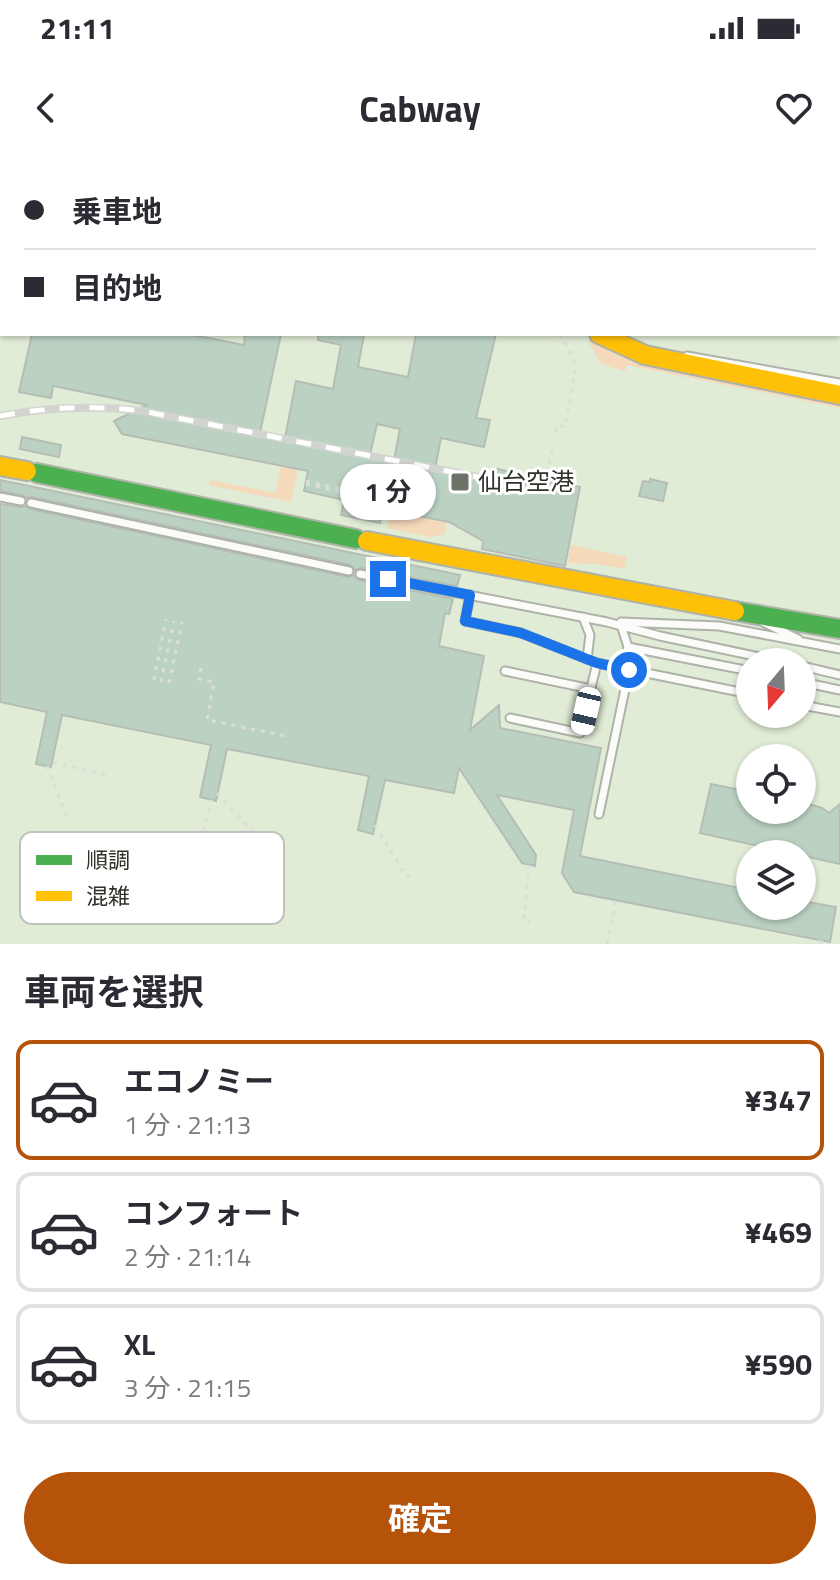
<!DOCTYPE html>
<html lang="ja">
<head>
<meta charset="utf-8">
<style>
  :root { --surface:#fff; --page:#f7f7f7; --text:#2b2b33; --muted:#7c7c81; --line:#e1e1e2; --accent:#b45309 }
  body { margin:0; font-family:"Titillium Web","Noto Sans JP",sans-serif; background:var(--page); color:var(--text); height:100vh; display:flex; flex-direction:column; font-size:30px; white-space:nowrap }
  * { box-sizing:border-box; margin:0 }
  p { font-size:26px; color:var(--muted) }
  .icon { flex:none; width:44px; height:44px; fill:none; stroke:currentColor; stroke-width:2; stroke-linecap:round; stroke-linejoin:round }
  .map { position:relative; height:784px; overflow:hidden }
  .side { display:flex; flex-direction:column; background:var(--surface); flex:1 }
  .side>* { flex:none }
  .banner { position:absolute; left:0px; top:0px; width:840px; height:176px; box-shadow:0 2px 6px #0004; display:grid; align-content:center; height:176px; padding:0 24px; background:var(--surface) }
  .needle { width:52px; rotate:199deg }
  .fabs { position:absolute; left:736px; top:488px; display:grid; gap:16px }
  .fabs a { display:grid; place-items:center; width:80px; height:80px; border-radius:50%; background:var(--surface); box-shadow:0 2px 6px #0004; font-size:40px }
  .end { position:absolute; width:36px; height:36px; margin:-18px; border:10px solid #1a73e8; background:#fff; box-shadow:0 0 0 4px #fff }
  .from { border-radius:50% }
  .bubble { position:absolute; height:56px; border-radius:28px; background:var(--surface); box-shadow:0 2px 6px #0004; font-size:26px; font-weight:700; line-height:56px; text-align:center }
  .car { position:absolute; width:24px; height:48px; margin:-24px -12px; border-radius:10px; box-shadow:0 0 6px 2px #0007; background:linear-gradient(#fff 24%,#345 0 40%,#fff 0 76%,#345 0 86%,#fff 0) }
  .banner b { display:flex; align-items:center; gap:28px; height:76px; font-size:30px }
  .banner b+b { border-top:2px solid var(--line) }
  .banner i { width:20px; height:20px; background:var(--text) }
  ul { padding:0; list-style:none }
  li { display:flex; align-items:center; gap:24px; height:120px; margin:0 16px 12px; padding:0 8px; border:4px solid var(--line); border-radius:16px }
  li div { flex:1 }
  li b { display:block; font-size:30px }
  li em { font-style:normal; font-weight:700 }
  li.on { border-color:var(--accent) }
  li>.icon { width:72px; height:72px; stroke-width:1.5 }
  h2 { padding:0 24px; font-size:36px; line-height:96px }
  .primary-button { display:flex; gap:16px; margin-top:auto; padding:16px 24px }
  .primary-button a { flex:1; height:92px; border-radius:48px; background:var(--accent); color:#fff; font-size:32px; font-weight:700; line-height:92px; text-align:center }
  .status { display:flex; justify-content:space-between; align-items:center; height:56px; padding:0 40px; background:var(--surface); direction:ltr }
  .status svg { height:22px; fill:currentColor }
  header { display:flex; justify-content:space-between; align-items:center; height:104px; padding:0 24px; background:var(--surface); font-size:36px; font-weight:700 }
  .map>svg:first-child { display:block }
  .built { fill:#e1ecd6; fill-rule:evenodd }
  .green { fill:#f4d9bb }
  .building { fill:#bbd2c3; stroke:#b6bdb5; stroke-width:2; fill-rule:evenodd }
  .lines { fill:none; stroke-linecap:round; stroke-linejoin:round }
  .lane-casing { stroke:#aeb2a8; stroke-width:11 }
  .fast-casing { stroke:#aeb2a8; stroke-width:22 }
  .slow-casing { stroke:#aeb2a8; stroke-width:22 }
  .path { stroke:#dbddd9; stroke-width:3; stroke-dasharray:4 6; stroke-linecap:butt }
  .lane { stroke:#fbfcfa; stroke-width:7 }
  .fast { stroke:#4caf50; stroke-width:18 }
  .slow { stroke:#ffc107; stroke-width:18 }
  .rail-casing { stroke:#d2d4d0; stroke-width:8 }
  .rail { stroke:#fff; stroke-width:5; stroke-dasharray:15; stroke-linecap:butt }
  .route { stroke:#1a73e8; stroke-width:10 }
  .poi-dot { fill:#6e7368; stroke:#fff; stroke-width:3 }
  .labels { text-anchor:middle; stroke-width:6; stroke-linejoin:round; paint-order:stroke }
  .poi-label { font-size:24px; fill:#2d3128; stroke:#fff; text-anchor:start }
  .key { fill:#fff; stroke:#c0c1be; stroke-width:2 }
  .key-label { font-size:22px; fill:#2d3128 }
</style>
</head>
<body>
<div class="status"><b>21:11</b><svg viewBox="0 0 49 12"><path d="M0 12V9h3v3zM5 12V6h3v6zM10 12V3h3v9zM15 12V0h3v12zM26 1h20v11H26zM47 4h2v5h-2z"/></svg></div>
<header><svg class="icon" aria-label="back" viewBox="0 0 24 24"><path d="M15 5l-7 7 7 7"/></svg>Cabway<svg class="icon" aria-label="heart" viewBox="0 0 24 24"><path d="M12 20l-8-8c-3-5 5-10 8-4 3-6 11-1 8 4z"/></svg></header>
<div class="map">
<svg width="840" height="784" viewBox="0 0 840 784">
  <rect width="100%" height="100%" fill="#e7ede0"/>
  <!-- built -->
  <path class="built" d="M63,0H840V784H0V24L2,23V174H838V2H57ZM750,502H802V554H750ZM750,598H802V650H750ZM750,694H802V746H750Z"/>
  <!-- green -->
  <g class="green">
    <path d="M591,179L640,202L840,243V248L627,205L625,211L601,204L588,181Z"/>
    <path d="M281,306L298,310L291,342L209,325L210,320L275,333Z"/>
    <path d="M391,351L447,363L444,374L430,377L387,368Z"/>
    <path d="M571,385L627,397L624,409L596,404L568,403Z"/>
  </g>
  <!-- building -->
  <g class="building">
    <path d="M32,174H188L244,185L245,174H281L260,273L285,278L296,221L333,229L341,185L318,180V174L364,175L358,207L408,217L416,174H496L476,258L490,260L484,287L441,278L435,309L490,320L497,309L580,327L565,406L482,389L483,381L449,362L383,349L380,363L341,355L344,340L304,331L308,311L122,274L114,261L147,245L53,226L51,238L19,232ZM377,264L400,269L394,300L370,295Z"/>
    <path d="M22,277L61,285L59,297L20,289Z"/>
    <path d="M650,319L667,323L663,341L639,336L643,321L650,322Z"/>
    <path d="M0,320L353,393L460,415L457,426L361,408L355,410L350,405L32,337L27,338L22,335L0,331Z"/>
    <path d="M0,344L20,347L25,346L30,349L348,417L354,415L359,420L453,439L449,454L445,453L439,486L484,496L470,570L499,545L500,568L601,588L580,696L750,730V746H802V741L836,747L830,782L574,732L562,713L574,650L497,635L536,695L535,706L522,703L459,608L454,633L385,620L373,674L358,670L369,616L227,589L216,641L200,637L211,585L62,555L51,607L36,604L47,552L0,542Z"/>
    <path d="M711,624L750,632V650H802V642L822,648L829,653L840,644V704L700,673Z"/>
  </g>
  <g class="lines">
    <!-- lane casing -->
    <g class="lane-casing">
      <g id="lane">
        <path d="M687,196L840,223"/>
        <path d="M0,337L21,341"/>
        <path d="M31,343L349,411"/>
        <path d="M360,414L607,462L660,476L783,502"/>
        <path d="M470,435L465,461L521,473L597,503L750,534"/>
        <path d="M583,457L590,475L587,499"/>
        <path d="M621,462L719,466L840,489"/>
        <path d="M763,462L798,479"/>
        <path d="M621,465L628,487L624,509"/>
        <path d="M628,487L750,511"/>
        <path d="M802,506L840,515"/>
        <path d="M505,511L591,529"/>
        <path d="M802,522L840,530"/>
        <path d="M802,545L840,552"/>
        <path d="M510,558L580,573L597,503"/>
        <path d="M599,654L629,510"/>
      </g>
    </g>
    <!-- fast casing -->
    <g class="fast-casing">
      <g id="fast">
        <path d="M432,0L434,2"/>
        <path d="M334,2L336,0"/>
        <path d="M0,58H2"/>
        <path d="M37,313L356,379"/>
        <path d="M735,451L840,469"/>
      </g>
    </g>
    <!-- slow casing -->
    <g class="slow-casing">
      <g id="slow">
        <path d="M599,174L645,195L840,235"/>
        <path d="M0,306L27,311"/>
        <path d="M367,381L735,451"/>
      </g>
    </g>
    <!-- path -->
    <g class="path">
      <path d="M556,272L557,265L565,267L576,206L568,187L558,174"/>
      <path d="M547,313L553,286"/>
      <path d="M306,321L370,336"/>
      <path d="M306,324L370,339"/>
      <path d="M201,508L199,519L214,522L207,560L286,576"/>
      <path d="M154,520L166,459"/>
      <path d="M161,522L174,461"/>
      <path d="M169,523L182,462"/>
      <path d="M53,602L108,616"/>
      <path d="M47,606L66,655L73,657"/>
      <path d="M217,633L260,680L266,681"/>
      <path d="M375,665L406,716L412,717"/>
      <path d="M197,690L212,640"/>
      <path d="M529,705L524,761L530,762"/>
      <path d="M607,784L616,740"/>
      <path d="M820,784L821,780"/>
    </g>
    <!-- lane -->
    <use href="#lane" class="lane"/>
    <!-- fast -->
    <use href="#fast" class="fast"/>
    <!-- slow -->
    <use href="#slow" class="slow"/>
    <!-- rail casing -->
    <g class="rail-casing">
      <path id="rail" d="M0,256C48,247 93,245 142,251L488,319"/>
    </g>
    <!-- rail -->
    <use href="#rail" class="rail"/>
  </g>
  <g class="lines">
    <!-- route -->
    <path class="route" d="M388,419L470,435L465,461L521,473L597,503L629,510"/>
  </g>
  <!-- markers -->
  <rect class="poi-dot" x="450" y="312" width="20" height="20" rx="4"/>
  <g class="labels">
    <!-- poi labels -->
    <g class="poi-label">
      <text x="478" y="330">仙台空港</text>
    </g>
  </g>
  <!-- legend -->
  <rect x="20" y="672" width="264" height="92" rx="12" class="key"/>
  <rect x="36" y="695" width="36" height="10" fill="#4caf50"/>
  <rect x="36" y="731" width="36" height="10" fill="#ffc107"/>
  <g class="key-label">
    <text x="86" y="708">順調</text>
    <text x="86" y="744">混雑</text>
  </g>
</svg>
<div class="fabs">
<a><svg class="needle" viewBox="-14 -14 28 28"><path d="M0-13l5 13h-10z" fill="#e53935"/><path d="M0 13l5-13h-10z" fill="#7c7c81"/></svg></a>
<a><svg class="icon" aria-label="locate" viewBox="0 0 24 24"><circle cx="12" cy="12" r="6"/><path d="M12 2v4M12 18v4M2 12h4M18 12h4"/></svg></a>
<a><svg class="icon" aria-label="layers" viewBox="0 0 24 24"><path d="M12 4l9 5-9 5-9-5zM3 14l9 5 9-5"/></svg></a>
</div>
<i class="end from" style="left:629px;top:510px"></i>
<i class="end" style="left:388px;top:419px"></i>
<div class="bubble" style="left:340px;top:304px;width:96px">1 分</div>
<i class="car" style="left:586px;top:551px;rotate:193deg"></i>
<div class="banner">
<b><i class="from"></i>乗車地</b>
<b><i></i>目的地</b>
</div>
</div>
<section class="side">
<h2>車両を選択</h2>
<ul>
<li class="on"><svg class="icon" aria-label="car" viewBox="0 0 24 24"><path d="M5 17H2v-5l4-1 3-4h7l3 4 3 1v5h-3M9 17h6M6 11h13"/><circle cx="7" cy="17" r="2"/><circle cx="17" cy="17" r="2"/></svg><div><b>エコノミー</b><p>1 分 · 21:13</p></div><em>¥347</em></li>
<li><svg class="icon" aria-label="car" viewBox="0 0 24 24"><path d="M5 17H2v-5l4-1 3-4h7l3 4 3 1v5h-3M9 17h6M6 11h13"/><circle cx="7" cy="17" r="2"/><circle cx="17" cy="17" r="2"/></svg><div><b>コンフォート</b><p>2 分 · 21:14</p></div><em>¥469</em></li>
<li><svg class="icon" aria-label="car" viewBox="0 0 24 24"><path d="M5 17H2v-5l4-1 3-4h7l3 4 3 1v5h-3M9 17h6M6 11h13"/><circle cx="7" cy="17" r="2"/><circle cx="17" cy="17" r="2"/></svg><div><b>XL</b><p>3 分 · 21:15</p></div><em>¥590</em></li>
</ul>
<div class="primary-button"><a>確定</a></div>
</section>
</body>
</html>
